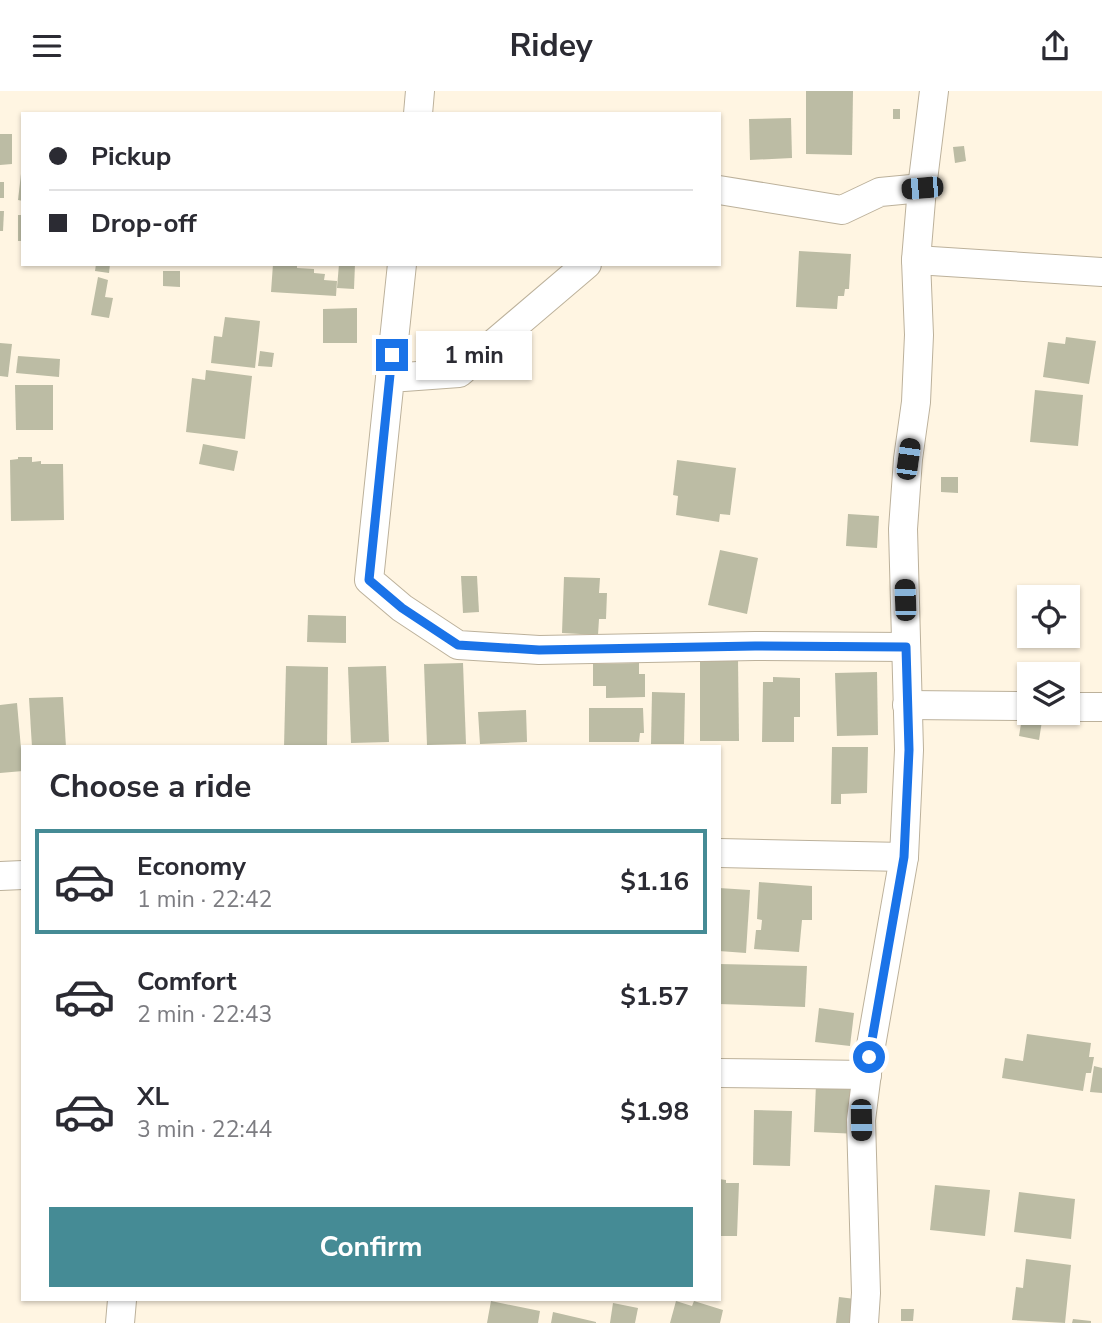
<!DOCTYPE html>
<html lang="en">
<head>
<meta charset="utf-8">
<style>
  :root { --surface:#fff; --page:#f7f7f7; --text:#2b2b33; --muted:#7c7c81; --line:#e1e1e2; --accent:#458b95 }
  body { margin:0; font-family:"Nunito Sans",sans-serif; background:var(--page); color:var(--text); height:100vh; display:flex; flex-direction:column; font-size:26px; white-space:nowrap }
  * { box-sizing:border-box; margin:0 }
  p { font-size:23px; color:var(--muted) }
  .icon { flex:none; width:38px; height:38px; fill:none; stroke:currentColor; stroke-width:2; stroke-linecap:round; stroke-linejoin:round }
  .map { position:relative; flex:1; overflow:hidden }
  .sheet { position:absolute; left:21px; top:654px; width:700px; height:556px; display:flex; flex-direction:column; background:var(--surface); border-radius:0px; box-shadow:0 2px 5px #0004 }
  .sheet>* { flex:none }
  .banner { position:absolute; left:21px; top:21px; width:700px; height:154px; border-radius:0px; box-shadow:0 2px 5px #0004; display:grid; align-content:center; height:154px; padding:0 28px; background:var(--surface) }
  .fabs { position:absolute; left:1017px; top:494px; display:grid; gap:14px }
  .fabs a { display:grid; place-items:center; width:63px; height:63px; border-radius:0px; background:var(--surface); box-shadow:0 2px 5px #0004; font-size:35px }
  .end { position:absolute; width:32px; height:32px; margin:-16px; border:9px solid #1a73e8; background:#fff; box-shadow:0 0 0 4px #fff }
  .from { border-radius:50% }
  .bubble { position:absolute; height:49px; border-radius:0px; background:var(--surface); box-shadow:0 2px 5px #0004; font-size:23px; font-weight:700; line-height:49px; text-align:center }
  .car { position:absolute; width:21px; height:42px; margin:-21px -10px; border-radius:9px; box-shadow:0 0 5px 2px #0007; background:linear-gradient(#222 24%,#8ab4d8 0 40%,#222 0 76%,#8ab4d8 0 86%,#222 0) }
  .banner b { display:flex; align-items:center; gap:24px; height:66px; font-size:26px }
  .banner b+b { border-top:2px solid var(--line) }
  .banner i { width:18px; height:18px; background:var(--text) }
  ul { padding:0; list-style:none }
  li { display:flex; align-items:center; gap:21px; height:105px; margin:0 14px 10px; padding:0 14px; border:4px solid transparent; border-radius:0px }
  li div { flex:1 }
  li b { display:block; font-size:26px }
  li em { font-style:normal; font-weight:700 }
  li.selected { border-color:var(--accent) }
  li>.icon { width:63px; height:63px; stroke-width:1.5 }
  h2 { padding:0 28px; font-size:32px; line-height:84px }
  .primary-button { display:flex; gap:14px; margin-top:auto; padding:14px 28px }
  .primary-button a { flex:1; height:80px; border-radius:0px; background:var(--accent); color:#fff; font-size:28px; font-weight:700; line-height:80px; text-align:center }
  header { display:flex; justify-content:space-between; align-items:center; height:91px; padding:0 28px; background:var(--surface); font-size:32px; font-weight:700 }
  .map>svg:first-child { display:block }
  .building { fill:#bcbca4 }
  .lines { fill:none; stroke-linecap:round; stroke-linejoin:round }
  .minor-casing { stroke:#bcb19b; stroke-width:30 }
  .minor { stroke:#fff; stroke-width:28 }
  .route { stroke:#1a73e8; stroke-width:9 }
</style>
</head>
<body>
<header><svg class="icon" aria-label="menu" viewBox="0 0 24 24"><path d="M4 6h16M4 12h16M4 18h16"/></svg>Ridey<svg class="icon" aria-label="share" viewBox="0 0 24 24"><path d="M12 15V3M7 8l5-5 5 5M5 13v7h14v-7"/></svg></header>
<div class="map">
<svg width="1102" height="1232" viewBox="0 0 1102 1232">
  <rect width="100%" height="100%" fill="#fff5e2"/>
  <!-- building -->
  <g class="building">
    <path d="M806,0H853L852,64L806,63Z"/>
    <rect x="893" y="18" width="7" height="10"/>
    <path d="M791,27L792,67L750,69L749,28Z"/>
    <path d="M0,43H12V73L0,74Z"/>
    <path d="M964,55L966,70L955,72L953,56Z"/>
    <path d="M21,83H23V110L18,109Z"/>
    <rect x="0" y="91" width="4" height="16"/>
    <path d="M0,120H4L3,140H0Z"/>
    <rect x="18" y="124" width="5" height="26"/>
    <path d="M799,160L851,163L849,198H845L844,205H838L837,218L796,216Z"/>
    <path d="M96,173H110L109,182L95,180Z"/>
    <path d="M273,173H297V177L314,178V182L325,183L324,189L337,190L336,205L271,201Z"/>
    <path d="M339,173H355L354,198L337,197Z"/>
    <path d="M163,180H180V196L163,195Z"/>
    <path d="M98,186L108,189L105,206L113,207L109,227L91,224Z"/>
    <path d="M357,217V252H323V218Z"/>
    <path d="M225,226L260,230L255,277L211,272L214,245L222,246Z"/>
    <path d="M1066,246L1096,250L1089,293L1043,286L1048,251L1065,253Z"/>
    <path d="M0,252L12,253L8,286L0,285Z"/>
    <path d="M260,260L274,262L272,276L258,275Z"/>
    <path d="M18,265L60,268L59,286L16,282Z"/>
    <path d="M206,279L252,285L245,348L186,341L192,287L205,289Z"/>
    <path d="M15,294H53V339H16Z"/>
    <path d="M1035,299L1083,304L1078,355L1030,351Z"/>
    <path d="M203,353L238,360L234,380L199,373Z"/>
    <path d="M18,366H32V371L41,370V373H63L64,429L11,430L10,369L18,368Z"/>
    <path d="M677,369L736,377L730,424L720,423L719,431L676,424L678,405L673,404Z"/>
    <path d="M941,386H958V402L941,401Z"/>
    <path d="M848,423L879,425L877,457L846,455Z"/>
    <path d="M720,459L758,467L747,523L708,514Z"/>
    <path d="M461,485H477L479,521L463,522Z"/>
    <path d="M564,486L600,487L599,502H607L606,528H599L598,544L562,542Z"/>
    <path d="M308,524L346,525V552L307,551Z"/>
    <path d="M738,568L739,650H700V569Z"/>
    <path d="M463,572L466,653L427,654L424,573Z"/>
    <path d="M639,572V583H645V606L606,607V595H593V573Z"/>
    <path d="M286,575L328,576L327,656H284Z"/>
    <path d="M386,575L389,651L351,652L348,576Z"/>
    <path d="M877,581L878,644L837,645L835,582Z"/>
    <path d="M773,586L800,587V626H794V651H762L763,591H773Z"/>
    <path d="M652,601L685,602L684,653H651Z"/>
    <path d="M63,606L66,656H32L29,607Z"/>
    <path d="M17,612L23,680L0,682V614Z"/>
    <path d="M589,617H643L644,642H640L639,651H589Z"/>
    <path d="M526,619L527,651L480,653L478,621Z"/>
    <path d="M1022,627L1042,630L1039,649L1019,645Z"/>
    <path d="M832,656H868L867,702L841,703V713H831Z"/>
    <path d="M759,791L812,795V829H802L799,861L754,858L756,839H761L762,829L757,828Z"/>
    <path d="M719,797L750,799L746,862L719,860Z"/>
    <path d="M719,873L807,875L805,916L719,913Z"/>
    <path d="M819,917L854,922L850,955L815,951Z"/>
    <path d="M1027,943L1091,952L1089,966H1094L1091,982H1086L1083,1000L1002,987L1005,967L1023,970Z"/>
    <path d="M1094,975L1102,977V1002L1090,1001Z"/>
    <path d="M816,993L861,995L859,1043L814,1041Z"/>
    <path d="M754,1019L792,1020L790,1075L753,1074Z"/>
    <path d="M719,1088L726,1089V1092H739L737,1145H719Z"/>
    <path d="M935,1094L990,1099L985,1145L930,1139Z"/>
    <path d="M1019,1101L1075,1108L1071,1148L1014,1141Z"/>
    <path d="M1026,1168L1071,1174L1065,1232L1012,1229L1016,1196L1023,1197Z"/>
    <path d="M839,1206L855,1208L852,1232H836Z"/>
    <path d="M491,1210L540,1220L538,1232H487Z"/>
    <path d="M676,1210L692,1215L694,1210L723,1219L720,1232H670Z"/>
    <path d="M613,1212L638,1217L635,1232H610Z"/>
    <path d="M901,1218H914L913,1230H901Z"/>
    <path d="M553,1221L596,1231V1232H551Z"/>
    <path d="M1073,1228L1091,1230V1232H1072Z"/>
  </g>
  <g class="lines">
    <!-- minor casing -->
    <g class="minor-casing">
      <g id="minor">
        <path d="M418,23L420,0"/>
        <path d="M719,99L842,119L880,101L922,97"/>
        <path d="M916,169L1102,181"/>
        <path d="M587,173L459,282L390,287L369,489L402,517L458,554L539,559L755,555L906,556"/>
        <path d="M390,287L402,173"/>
        <path d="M907,614L1029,615"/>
        <path d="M1068,616H1102"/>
        <path d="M719,762L904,766"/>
        <path d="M0,785L23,784"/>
        <path d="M719,982L867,984"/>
        <path d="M120,1232L122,1209"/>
        <path d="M864,1232L866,1202L861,1029L869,966L904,766L909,659L903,438L908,368L916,311L919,244L916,169L922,97L934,0"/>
      </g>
    </g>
    <!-- minor -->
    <use href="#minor" class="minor"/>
  </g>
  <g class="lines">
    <!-- route -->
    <path class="route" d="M392,264L369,489L402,517L458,554L539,559L755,555L906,556L909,659L904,766L869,966"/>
  </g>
</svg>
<div class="fabs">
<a><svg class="icon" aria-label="locate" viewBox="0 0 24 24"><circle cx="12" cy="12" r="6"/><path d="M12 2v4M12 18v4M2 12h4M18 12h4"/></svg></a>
<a><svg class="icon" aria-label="layers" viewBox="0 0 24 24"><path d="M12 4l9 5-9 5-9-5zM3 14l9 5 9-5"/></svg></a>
</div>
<i class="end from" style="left:869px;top:966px"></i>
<i class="end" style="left:392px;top:264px"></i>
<div class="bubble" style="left:416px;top:240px;width:116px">1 min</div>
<i class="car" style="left:922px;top:97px;rotate:265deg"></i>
<i class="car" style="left:908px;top:368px;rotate:8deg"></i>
<i class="car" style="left:905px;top:509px;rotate:358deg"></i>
<i class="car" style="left:861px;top:1029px;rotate:179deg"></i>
<div class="banner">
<b><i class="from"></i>Pickup</b>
<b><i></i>Drop-off</b>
</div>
<section class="sheet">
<h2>Choose a ride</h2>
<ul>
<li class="selected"><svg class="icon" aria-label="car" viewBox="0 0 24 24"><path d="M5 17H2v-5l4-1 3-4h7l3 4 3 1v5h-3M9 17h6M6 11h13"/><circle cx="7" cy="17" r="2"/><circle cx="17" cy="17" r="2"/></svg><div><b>Economy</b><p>1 min · 22:42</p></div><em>$1.16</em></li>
<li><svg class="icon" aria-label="car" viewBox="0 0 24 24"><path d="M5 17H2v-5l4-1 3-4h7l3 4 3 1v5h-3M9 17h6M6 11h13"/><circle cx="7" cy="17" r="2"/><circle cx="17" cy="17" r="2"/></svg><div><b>Comfort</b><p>2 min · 22:43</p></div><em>$1.57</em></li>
<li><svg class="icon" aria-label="car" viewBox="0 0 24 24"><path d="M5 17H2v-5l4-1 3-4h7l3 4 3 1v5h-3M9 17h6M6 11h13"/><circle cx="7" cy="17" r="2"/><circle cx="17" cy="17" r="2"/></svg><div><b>XL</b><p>3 min · 22:44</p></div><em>$1.98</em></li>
</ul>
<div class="primary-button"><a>Confirm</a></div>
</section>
</div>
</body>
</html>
